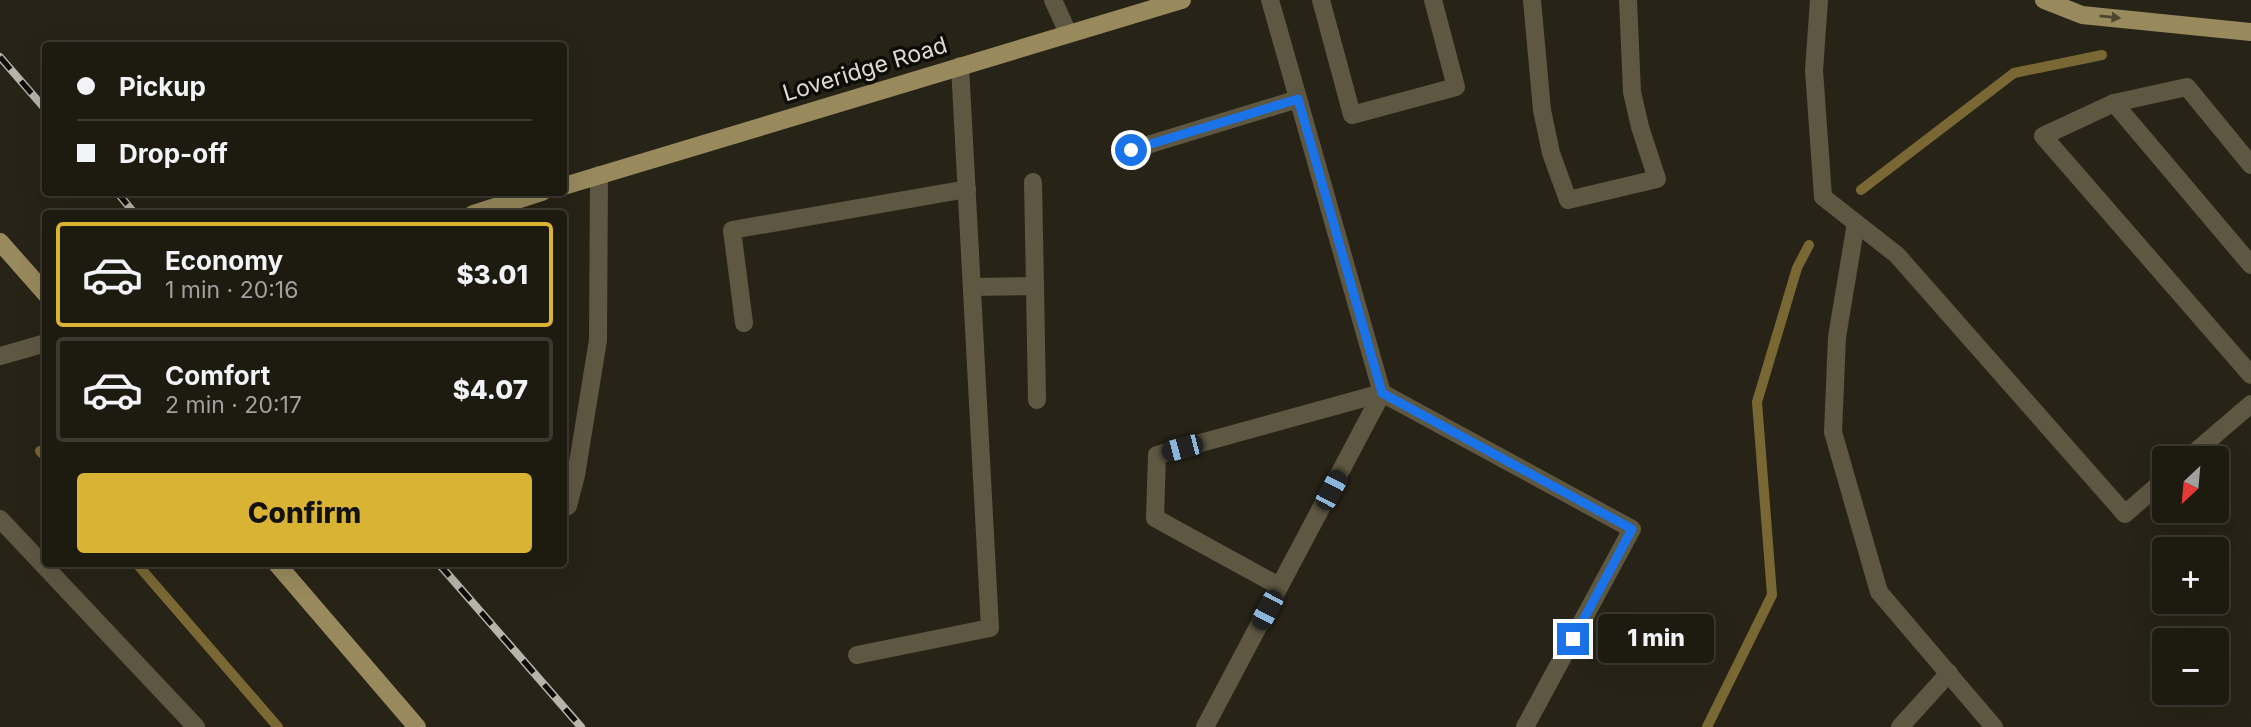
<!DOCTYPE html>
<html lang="en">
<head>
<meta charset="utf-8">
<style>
  :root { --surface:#1d1a10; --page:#2a271e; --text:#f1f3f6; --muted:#a0a19f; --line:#3b3830; --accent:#d9b334 }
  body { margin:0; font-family:Inter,sans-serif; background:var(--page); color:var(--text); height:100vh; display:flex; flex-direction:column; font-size:26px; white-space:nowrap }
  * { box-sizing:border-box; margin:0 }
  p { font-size:23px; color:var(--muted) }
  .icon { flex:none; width:38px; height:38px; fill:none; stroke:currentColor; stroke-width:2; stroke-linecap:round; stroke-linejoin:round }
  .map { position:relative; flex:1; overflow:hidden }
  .panel { position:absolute; left:42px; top:210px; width:525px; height:357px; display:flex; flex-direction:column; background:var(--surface); border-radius:7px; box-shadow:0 7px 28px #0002,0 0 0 2px var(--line) }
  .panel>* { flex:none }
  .guide { position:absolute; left:42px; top:42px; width:525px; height:154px; border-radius:7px; box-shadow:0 7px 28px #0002,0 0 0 2px var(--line); display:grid; align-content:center; height:154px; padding:0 35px; background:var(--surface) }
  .needle { width:46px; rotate:206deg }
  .buttons { position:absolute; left:2152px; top:446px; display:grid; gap:14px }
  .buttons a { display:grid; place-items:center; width:77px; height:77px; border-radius:7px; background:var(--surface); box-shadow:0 7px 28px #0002,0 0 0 2px var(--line); font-size:35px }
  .end { position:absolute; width:32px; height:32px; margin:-16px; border:9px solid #1a73e8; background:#fff; box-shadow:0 0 0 4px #fff }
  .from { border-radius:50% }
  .bubble { position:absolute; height:49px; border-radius:7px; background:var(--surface); box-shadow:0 7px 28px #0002,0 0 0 2px var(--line); font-size:23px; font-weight:800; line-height:49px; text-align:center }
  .car { position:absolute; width:21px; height:42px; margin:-21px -10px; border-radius:9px; box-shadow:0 0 5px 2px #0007; background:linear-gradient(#222 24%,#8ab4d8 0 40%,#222 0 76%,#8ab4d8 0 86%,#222 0) }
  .guide b { display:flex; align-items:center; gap:24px; height:66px; font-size:26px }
  .guide b+b { border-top:2px solid var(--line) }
  .guide i { width:18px; height:18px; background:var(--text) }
  ul { padding:12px 0 0; list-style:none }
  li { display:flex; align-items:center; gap:21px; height:105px; margin:0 14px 10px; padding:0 21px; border:4px solid var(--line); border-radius:7px }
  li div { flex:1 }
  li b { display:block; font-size:26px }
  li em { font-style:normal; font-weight:800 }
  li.selected { border-color:var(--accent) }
  li>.icon { width:63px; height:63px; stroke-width:1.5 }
  .primary-button { display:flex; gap:14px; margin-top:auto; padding:14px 35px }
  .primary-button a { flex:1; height:80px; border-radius:7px; background:var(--accent); color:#111; font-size:28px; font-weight:800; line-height:80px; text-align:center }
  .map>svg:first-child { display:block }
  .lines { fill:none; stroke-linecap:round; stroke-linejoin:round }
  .stream { stroke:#796833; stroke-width:10 }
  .minor { stroke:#5e5742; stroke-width:18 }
  .major { stroke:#998a5d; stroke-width:18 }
  .rail-casing { stroke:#b7b4ab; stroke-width:8 }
  .rail { stroke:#0e0c07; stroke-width:5; stroke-dasharray:16; stroke-linecap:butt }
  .oneway { fill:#4d452e }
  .route { stroke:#1a73e8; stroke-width:9 }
  .labels { text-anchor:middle; stroke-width:7; stroke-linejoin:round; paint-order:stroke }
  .street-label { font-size:23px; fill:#dddad2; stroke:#0e0c07 }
</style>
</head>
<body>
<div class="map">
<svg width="2251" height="727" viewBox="0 0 2251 727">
  <rect width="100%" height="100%" fill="#272316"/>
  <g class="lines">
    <!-- stream -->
    <g class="stream">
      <path d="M1861,190L2014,73L2102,55"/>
      <path d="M40,451L46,457"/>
      <path d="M137,564L278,727"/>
      <path d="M1707,727L1772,595L1757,402L1797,268L1809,245"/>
    </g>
    <!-- minor -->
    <g class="minor">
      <path d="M1053,0L1068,33"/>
      <path d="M1270,0L1382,393L1157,455L1155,518L1279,586"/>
      <path d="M1321,0L1352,115L1456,87L1433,0"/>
      <path d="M1532,0L1542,110L1551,153L1568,200L1657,179L1640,127L1632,92L1628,0"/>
      <path d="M1819,0L1814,70L1823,197L1897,255L2125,514L2165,479"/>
      <path d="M2114,103L2251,265"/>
      <path d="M1131,150L1298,99"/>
      <path d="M2251,165L2187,87L2114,103L2043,136L2251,375"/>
      <path d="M1033,182L1035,286"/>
      <path d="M1856,223L1837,337L1833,432L1879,592L1994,727"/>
      <path d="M972,287L1035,286L1037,400"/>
      <path d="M744,323L732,230L967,189"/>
      <path d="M0,356L46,343"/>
      <path d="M2188,458L2251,404"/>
      <path d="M568,506L576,475L598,340L599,175"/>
      <path d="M0,519L196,727"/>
      <path d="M857,655L990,628L960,66"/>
      <path d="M1205,727L1382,393L1632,529L1525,727"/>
      <path d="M1900,727L1949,673"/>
    </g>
    <!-- major -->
    <g class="major">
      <path d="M2044,0L2082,15L2251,32"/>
      <path d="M564,186L1182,0"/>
      <path d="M473,214L542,192"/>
      <path d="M0,242L46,294"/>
      <path d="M277,564L417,727"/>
    </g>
    <!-- rail casing -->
    <g class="rail-casing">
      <g id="rail">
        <path d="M0,57L46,110"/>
        <path d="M117,192L135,214"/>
        <path d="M439,564L581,727"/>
      </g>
    </g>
    <!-- rail -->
    <use href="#rail" class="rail"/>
  </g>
  <!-- one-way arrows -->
  <defs><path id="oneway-solid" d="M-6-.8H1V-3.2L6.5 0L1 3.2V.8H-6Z" transform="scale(1.75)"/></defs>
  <use class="oneway" href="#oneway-solid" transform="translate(2110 17) rotate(6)"/>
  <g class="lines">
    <!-- route -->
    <path class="route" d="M1131,150L1298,99L1382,393L1632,529L1573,639"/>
  </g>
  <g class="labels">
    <!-- street labels -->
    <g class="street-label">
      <text transform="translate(865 69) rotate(-17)" y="8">Loveridge Road</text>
    </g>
  </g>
</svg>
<div class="buttons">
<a><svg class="needle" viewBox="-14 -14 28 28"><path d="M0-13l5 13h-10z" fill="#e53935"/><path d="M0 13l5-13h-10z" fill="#a0a19f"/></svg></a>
<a>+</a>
<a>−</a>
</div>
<i class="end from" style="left:1131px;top:150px"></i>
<i class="end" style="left:1573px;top:639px"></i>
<div class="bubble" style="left:1598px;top:614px;width:116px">1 min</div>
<i class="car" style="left:1182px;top:448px;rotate:255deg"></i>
<i class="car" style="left:1331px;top:490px;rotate:28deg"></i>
<i class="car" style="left:1267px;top:610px;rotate:208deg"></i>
<div class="guide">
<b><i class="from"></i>Pickup</b>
<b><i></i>Drop-off</b>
</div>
<section class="panel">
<ul>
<li class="selected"><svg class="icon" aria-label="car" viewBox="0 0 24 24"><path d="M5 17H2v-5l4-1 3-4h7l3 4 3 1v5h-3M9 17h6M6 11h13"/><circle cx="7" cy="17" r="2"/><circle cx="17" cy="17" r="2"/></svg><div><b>Economy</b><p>1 min · 20:16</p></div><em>$3.01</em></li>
<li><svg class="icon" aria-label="car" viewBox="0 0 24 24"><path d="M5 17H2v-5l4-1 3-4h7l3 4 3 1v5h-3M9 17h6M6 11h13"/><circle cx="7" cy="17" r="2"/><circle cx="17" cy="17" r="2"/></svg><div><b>Comfort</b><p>2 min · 20:17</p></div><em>$4.07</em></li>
</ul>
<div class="primary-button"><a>Confirm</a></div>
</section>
</div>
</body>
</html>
